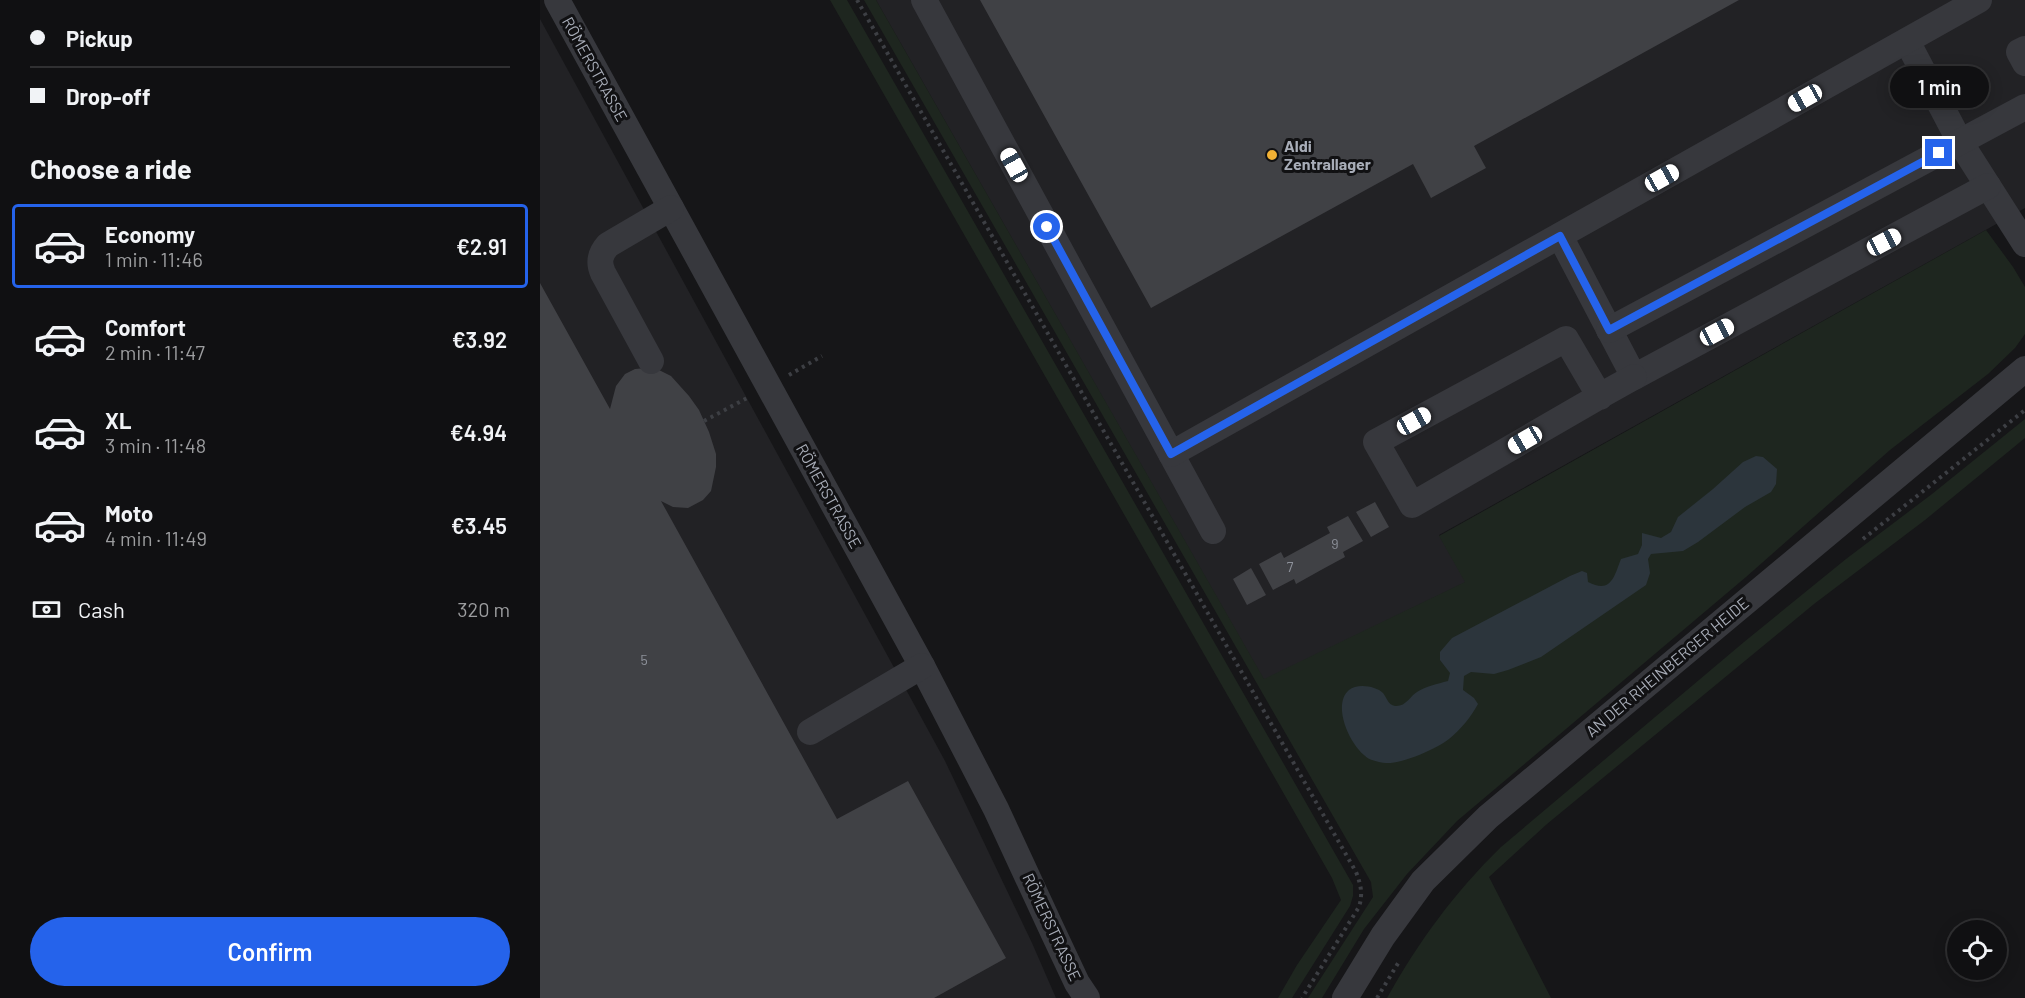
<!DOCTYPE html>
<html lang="en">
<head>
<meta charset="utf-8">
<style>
  :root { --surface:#101012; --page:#1e1e20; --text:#f1f3f6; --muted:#9c9d9f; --line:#303032; --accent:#2563eb }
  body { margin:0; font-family:Barlow,sans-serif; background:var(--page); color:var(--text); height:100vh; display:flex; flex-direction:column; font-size:22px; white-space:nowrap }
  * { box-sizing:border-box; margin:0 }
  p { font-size:20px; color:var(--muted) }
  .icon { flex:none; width:33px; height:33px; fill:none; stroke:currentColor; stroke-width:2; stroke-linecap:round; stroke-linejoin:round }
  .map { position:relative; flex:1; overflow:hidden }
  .side { display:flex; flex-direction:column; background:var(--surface); width:540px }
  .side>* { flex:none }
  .banner { display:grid; align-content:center; height:132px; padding:0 30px; background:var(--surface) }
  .fabs { position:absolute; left:1407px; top:920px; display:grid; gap:12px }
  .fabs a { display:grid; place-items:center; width:60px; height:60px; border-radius:50%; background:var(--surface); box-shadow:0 3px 15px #0003,0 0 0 2px var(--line); font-size:30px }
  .end { position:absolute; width:27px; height:27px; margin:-14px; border:8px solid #2563eb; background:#fff; box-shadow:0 0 0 3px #fff }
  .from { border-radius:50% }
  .bubble { position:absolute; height:42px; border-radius:21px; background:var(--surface); box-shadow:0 3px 15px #0003,0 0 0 2px var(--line); font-size:20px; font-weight:600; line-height:42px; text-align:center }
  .car { position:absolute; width:18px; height:36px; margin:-18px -9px; border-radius:8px; box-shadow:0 0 4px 2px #0007; background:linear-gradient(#fff 24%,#345 0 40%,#fff 0 76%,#345 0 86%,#fff 0) }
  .banner b { display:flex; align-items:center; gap:21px; height:57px; font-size:22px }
  .banner b+b { border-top:2px solid var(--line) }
  .banner i { width:15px; height:15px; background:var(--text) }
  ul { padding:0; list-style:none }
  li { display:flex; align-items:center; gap:18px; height:84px; margin:0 12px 9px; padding:0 18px; border:3px solid transparent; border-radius:6px }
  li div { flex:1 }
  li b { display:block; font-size:22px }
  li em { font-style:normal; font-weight:600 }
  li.active { border-color:var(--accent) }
  li>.icon { width:54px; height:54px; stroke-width:1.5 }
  h2 { padding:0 30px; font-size:27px; line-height:72px }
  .pay { display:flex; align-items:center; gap:15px; height:66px; padding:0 30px; font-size:22px }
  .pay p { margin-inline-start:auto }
  .action { display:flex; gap:12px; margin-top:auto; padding:12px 30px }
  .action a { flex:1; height:69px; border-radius:36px; background:var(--accent); color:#fff; font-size:24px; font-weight:600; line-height:69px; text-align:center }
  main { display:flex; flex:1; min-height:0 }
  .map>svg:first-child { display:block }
  .built { fill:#222225 }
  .green { fill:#1e261f }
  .water { fill:#2c353c }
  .building { fill:#404145 }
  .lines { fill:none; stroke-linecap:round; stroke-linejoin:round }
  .path { stroke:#3d3f44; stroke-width:4; stroke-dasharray:3 4.5; stroke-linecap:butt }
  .minor { stroke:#37383d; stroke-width:26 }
  .route { stroke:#2563eb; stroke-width:8 }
  .poi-dot { fill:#f2b134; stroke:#111113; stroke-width:2 }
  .labels { text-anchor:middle; stroke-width:6; stroke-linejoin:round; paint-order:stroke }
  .number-label { font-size:14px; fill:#8e929b }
  .street-label { font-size:16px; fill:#a8adb8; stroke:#111113 }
  .poi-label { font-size:16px; font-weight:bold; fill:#a8adb8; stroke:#111113; text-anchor:start }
</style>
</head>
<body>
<main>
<section class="side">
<div class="banner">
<b><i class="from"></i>Pickup</b>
<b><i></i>Drop-off</b>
</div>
<h2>Choose a ride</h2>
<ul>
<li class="active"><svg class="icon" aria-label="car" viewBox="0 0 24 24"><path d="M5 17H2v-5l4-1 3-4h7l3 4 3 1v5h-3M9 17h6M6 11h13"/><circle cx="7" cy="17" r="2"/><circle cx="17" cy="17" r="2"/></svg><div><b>Economy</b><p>1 min · 11:46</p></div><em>€2.91</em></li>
<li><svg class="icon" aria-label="car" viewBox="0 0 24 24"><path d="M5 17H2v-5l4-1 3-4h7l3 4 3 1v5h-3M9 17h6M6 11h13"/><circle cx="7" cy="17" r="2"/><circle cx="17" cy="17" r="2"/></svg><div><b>Comfort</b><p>2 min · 11:47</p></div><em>€3.92</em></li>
<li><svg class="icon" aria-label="car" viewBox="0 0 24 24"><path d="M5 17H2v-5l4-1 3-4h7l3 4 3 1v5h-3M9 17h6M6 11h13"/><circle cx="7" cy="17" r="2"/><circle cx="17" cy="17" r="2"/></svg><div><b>XL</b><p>3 min · 11:48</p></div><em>€4.94</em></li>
<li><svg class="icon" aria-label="car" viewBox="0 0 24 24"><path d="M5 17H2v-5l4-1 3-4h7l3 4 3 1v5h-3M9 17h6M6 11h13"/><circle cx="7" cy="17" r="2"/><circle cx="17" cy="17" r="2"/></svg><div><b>Moto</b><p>4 min · 11:49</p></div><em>€3.45</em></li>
</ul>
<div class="pay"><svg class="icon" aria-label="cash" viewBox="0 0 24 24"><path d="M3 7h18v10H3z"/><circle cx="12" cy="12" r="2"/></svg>Cash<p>320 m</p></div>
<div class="action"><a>Confirm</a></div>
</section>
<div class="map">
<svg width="1485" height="998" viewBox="0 0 1485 998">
  <rect width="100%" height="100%" fill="#161618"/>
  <!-- built -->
  <g class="built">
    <path d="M336,0H1485V208L899,535L926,582L724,680Z"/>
    <path d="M0,19L405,761L492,943L516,998H0Z"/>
  </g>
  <!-- green -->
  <g class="green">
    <path d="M290,0H307L813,885V896L810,906L752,998H738L757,965L801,900L792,878Z"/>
    <path d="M324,0H336L724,679L925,582L899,536L1446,230L1473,267L1485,287V334L1475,348L1448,374L1350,450L1206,577L917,821L867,874L824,929L782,998H768L833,897L831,882Z"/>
    <path d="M1485,419V438L1385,520L1274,604L1007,824L949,877L1011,998H847C879,941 914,893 961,847L1204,642L1306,559L1392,494Z"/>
  </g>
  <!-- water -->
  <path class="water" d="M1216,456L1223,457L1237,469L1236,484L1231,492L1205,507L1158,542L1143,551L1111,554L1108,559L1110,573L1106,585L1001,657L968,670L954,674L931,672L924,676L923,690L934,698L938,704C931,717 921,729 909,739C897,749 861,764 846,763C842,763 836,761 832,760C813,753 790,706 809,690C817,683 836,686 843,693C847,698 848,705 855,706C866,707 870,696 877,692C886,686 897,684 908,681L910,673L900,660V652L912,638L1030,576L1042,571L1047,573L1048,582C1071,594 1074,577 1081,559L1098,554L1102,545V533L1121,538L1131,532L1138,517L1173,489L1203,462Z"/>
  <!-- building -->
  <g class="building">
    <path d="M440,0H1199L934,146L946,168L891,198L873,164L611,308Z"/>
    <path d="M0,283L70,409L76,386L85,374L95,369L107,368L117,369L131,376L149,396L159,410L169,432L176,454V467L171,491L163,500L148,508L133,507L121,501L297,819L368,781L466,958L394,998H0Z"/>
    <path d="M835,502L849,527L831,537L816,512Z"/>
    <path d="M808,516L823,541L803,552L805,557L781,570L756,584L754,579L733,590L719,564L741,552L744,558L790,533L787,527Z"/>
    <path d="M711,568L726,595L707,605L693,579Z"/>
  </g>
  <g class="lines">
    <!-- path -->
    <g class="path">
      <path d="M317,0L816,872C821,885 823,894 819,907L762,998"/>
      <path d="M249,375L282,356"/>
      <path d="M164,421L209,397"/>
      <path d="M1323,539L1485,410"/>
      <path d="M837,998L860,960"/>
    </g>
    <!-- minor -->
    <g class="minor">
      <path d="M17,0L382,666L456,809L513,932L537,983L547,998"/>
      <path d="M384,0L673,531"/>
      <path d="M1367,41L1420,142L1485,244"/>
      <path d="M1485,49L1479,52L1485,63"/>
      <path d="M1020,236L1094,377L1448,186"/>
      <path d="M1069,330L1485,107"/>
      <path d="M111,361L63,273C58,262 60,254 68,245L131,208"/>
      <path d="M1060,397L1026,339L836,442L872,505L1067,392L1094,377"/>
      <path d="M631,454L1439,0"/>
      <path d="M270,732L382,666"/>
      <path d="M805,998L843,936L883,881L948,817L1485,369"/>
    </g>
  </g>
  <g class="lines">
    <!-- route -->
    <path class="route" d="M507,227L631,454L1020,236L1069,330L1399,153"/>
  </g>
  <!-- markers -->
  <circle class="poi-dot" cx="732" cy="155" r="6"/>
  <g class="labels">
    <!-- number labels -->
    <g class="number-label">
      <text x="795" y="549">9</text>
      <text x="750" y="572">7</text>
      <text x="104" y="665">5</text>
    </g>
    <!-- street labels -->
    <g class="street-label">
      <text transform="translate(55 69) rotate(61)" y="6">RÖMERSTRASSE</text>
      <text transform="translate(289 496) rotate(61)" y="6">RÖMERSTRASSE</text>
      <text transform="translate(1127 667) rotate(-40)" y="6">AN DER RHEINBERGER HEIDE</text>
      <text transform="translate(512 927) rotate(65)" y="6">RÖMERSTRASSE</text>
    </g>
    <!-- poi labels -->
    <g class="poi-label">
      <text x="744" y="152">Aldi<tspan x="744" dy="18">Zentrallager</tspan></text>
    </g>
  </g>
</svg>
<div class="fabs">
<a><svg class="icon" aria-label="locate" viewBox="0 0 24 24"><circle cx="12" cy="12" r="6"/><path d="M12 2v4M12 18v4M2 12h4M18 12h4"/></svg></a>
</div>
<i class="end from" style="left:507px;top:227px"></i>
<i class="end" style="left:1399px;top:153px"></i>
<div class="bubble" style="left:1350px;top:66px;width:99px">1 min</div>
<i class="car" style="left:1265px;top:98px;rotate:241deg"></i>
<i class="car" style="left:474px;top:165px;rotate:331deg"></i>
<i class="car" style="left:1122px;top:178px;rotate:61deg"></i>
<i class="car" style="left:1344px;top:242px;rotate:62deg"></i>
<i class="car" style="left:1177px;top:332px;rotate:62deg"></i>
<i class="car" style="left:874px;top:421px;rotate:61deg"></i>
<i class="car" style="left:985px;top:440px;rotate:240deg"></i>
</div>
</main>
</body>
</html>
